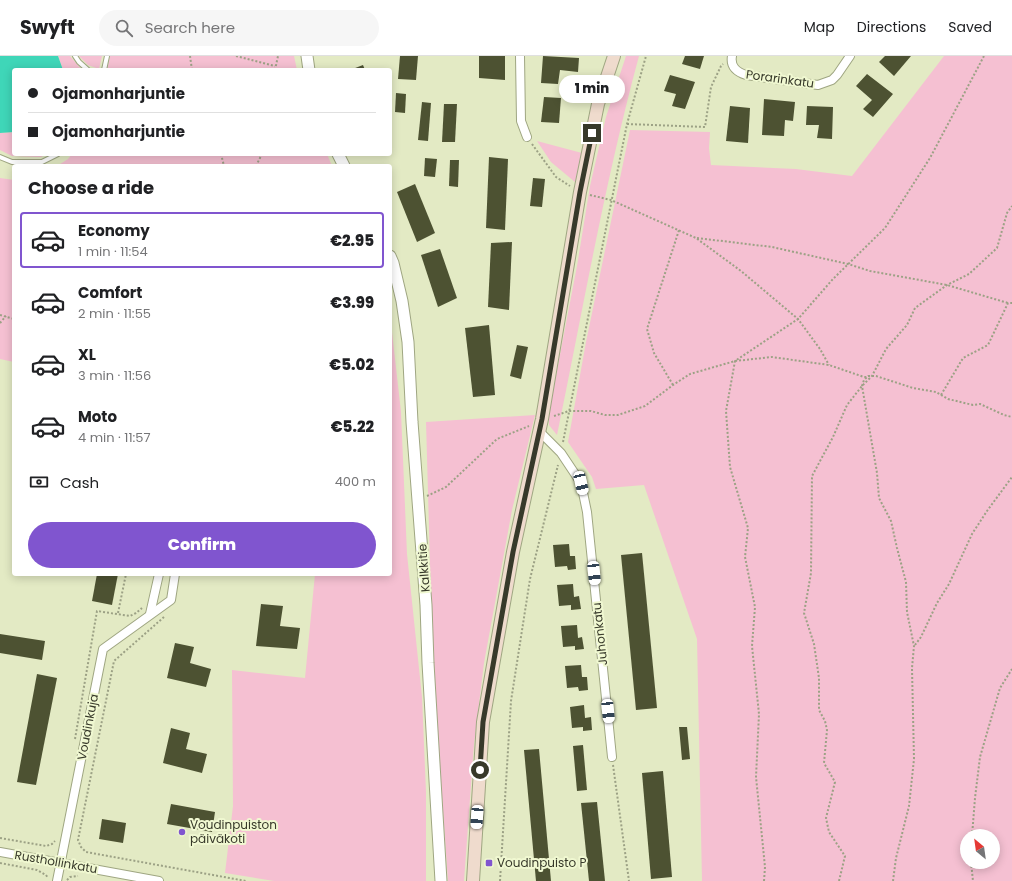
<!DOCTYPE html>
<html lang="en">
<head>
<meta charset="utf-8">
<style>
  :root { --surface:#fff; --page:#f6f6f6; --text:#202124; --muted:#757577; --line:#e0e0e0; --accent:#8055cf }
  body { margin:0; font-family:Poppins,sans-serif; background:var(--page); color:var(--text); height:100vh; display:flex; flex-direction:column; font-size:15px; white-space:nowrap }
  * { box-sizing:border-box; margin:0 }
  p { font-size:13px; color:var(--muted) }
  .icon { flex:none; width:22px; height:22px; fill:none; stroke:currentColor; stroke-width:2; stroke-linecap:round; stroke-linejoin:round }
  .map { position:relative; flex:1; overflow:hidden }
  .details { position:absolute; left:12px; top:108px; width:380px; height:412px; display:flex; flex-direction:column; background:var(--surface); border-radius:4px; box-shadow:0 2px 10px #0003 }
  .details>* { flex:none }
  .banner { position:absolute; left:12px; top:12px; width:380px; height:88px; border-radius:4px; box-shadow:0 2px 10px #0003; display:grid; align-content:center; height:88px; padding:0 16px; background:var(--surface) }
  .needle { width:26px; rotate:331deg }
  .tools { position:absolute; left:960px; top:773px; display:grid; gap:8px }
  .tools a { display:grid; place-items:center; width:40px; height:40px; border-radius:50%; background:var(--surface); box-shadow:0 2px 10px #0003; font-size:20px }
  .end { position:absolute; width:18px; height:18px; margin:-9px; border:5px solid #37392a; background:#fff; box-shadow:0 0 0 2px #fff }
  .from { border-radius:50% }
  .bubble { position:absolute; height:28px; border-radius:14px; background:var(--surface); box-shadow:0 2px 10px #0003; font-size:13px; font-weight:800; line-height:28px; text-align:center }
  .car { position:absolute; width:12px; height:24px; margin:-12px -6px; border-radius:5px; box-shadow:0 0 3px 1px #0007; background:linear-gradient(#fff 24%,#345 0 40%,#fff 0 76%,#345 0 86%,#fff 0) }
  .banner b { display:flex; align-items:center; gap:14px; height:38px; font-size:15px }
  .banner b+b { border-top:1px solid var(--line) }
  .banner i { width:10px; height:10px; background:var(--text) }
  ul { padding:0; list-style:none }
  li { display:flex; align-items:center; gap:12px; height:56px; margin:0 8px 6px; padding:0 8px; border:2px solid transparent; border-radius:4px }
  li div { flex:1 }
  li b { display:block; font-size:15px }
  li em { font-style:normal; font-weight:800 }
  li.active { border-color:var(--accent) }
  li>.icon { width:36px; height:36px; stroke-width:1.5 }
  h2 { padding:0 16px; font-size:18px; line-height:48px }
  .pay { display:flex; align-items:center; gap:10px; height:44px; padding:0 16px; font-size:15px }
  .pay p { margin-inline-start:auto }
  .cta { display:flex; gap:8px; margin-top:auto; padding:8px 16px }
  .cta a { flex:1; height:46px; border-radius:24px; background:var(--accent); color:#fff; font-size:16px; font-weight:800; line-height:46px; text-align:center }
  header { display:flex; align-items:center; gap:24px; box-sizing:border-box; height:56px; padding:0 20px; background:var(--surface); border-bottom:1px solid var(--line) }
  header strong { font-size:19px }
  nav { display:flex; gap:22px; margin-inline-start:auto; font-size:14px }
  .search { width:280px; height:36px; background:var(--page); display:flex; align-items:center; gap:10px; box-sizing:border-box; padding:0 14px; border-radius:22px; color:var(--muted); font-size:15px }
  .map>svg:first-child { display:block }
  .green { fill:#f5c0d2; fill-rule:evenodd }
  .water { fill:#3fd6b8 }
  .building { fill:#4d5232 }
  .lines { fill:none; stroke-linecap:round; stroke-linejoin:round }
  .service-casing { stroke:#9fa682; stroke-width:6 }
  .minor-casing { stroke:#9fa682; stroke-width:10 }
  .tertiary-casing { stroke:#9fa682; stroke-width:13 }
  .secondary-casing { stroke:#9fa682; stroke-width:14 }
  .path { stroke:#9ca185; stroke-width:2; stroke-dasharray:2 2; stroke-linecap:butt }
  .service { stroke:#fff; stroke-width:4 }
  .minor { stroke:#fff; stroke-width:8 }
  .tertiary { stroke:#fff; stroke-width:11 }
  .secondary { stroke:#efdbcd; stroke-width:12 }
  .route { stroke:#37392a; stroke-width:5 }
  .poi-dot { fill:#8055cf; stroke:#f0f8d1; stroke-width:1.5 }
  .labels { text-anchor:middle; stroke-width:4; stroke-linejoin:round; paint-order:stroke }
  .street-label { font-size:12px; fill:#37392a; stroke:#f0f8d1 }
  .poi-label { font-size:12px; fill:#37392a; stroke:#f0f8d1; text-anchor:start }
</style>
</head>
<body>
<header>
<strong>Swyft</strong>
<div class="search"><svg class="icon" aria-label="search" viewBox="0 0 24 24"><circle cx="10" cy="10" r="6"/><path d="M15 15l6 6"/></svg>Search here</div>
<nav><a>Map</a><a>Directions</a><a>Saved</a></nav>
</header>
<div class="map">
<svg width="1012" height="825" viewBox="0 0 1012 825">
  <rect width="100%" height="100%" fill="#e3eac4"/>
  <!-- green -->
  <g class="green">
    <path d="M58,0H70L82,14H63Z"/>
    <path d="M79,0H102L99,13L88,9Z"/>
    <path d="M110,0H294L297,14H107Z"/>
    <path d="M626,0H639C605,125 583,253 557,379L549,369V356L577,210L590,130L606,61Z"/>
    <path d="M944,0H1012V825H702L697,583L644,429L596,433L592,421L568,386L586,286L630,74L710,76L709,92L711,109L796,113L852,120ZM967,780H993V806H967Z"/>
    <path d="M14,76V98H46L41,101L12,100L0,94V77Z"/>
    <path d="M537,85L582,97L575,126L551,106Z"/>
    <path d="M72,98H327L332,110H57L68,103Z"/>
    <path d="M0,122L14,124V306L0,303Z"/>
    <path d="M390,265L392,276L401,356L407,498L422,641L426,736V825H274L225,817L233,750L232,614L305,622L315,518H390Z"/>
    <path d="M535,359L512,454L484,607L474,688L464,825H448L433,613L426,366Z"/>
  </g>
  <!-- water -->
  <path class="water" d="M0,0H58L63,14H14V76L0,77Z"/>
  <!-- building -->
  <g class="building">
    <path d="M400,0H418L416,24L398,23Z"/>
    <path d="M479,0H505V24L479,22Z"/>
    <path d="M543,0L579,2L578,16L560,14L558,28L541,27Z"/>
    <path d="M685,0H704L700,13L682,8Z"/>
    <path d="M885,0H911L894,20L879,6Z"/>
    <path d="M363,9L365,14H350Z"/>
    <path d="M867,18L893,38L873,61L863,53L872,44L856,30Z"/>
    <path d="M670,19L695,26L685,53L672,50L676,38L664,35Z"/>
    <path d="M396,37L406,38L405,57L395,56Z"/>
    <path d="M544,41L561,42L559,67L541,66Z"/>
    <path d="M764,43L795,46L793,65L785,64L784,80L762,79Z"/>
    <path d="M422,46L431,47L428,85L418,84Z"/>
    <path d="M444,48H457L455,86H442Z"/>
    <path d="M730,50L750,52L748,87L726,85Z"/>
    <path d="M807,50L833,51L832,83L817,82L819,69H806Z"/>
    <path d="M489,101L508,103L505,174L486,172Z"/>
    <path d="M425,102L437,103L435,121L424,120Z"/>
    <path d="M450,104H459L458,131L449,130Z"/>
    <path d="M533,122L545,123L542,151L530,150Z"/>
    <path d="M415,128L435,177L417,186L397,136Z"/>
    <path d="M512,186L509,254L488,251L491,187Z"/>
    <path d="M440,193L457,242L438,251L421,199Z"/>
    <path d="M489,269L495,339L473,341L465,272Z"/>
    <path d="M517,289L528,291L521,323L510,320Z"/>
    <path d="M569,488L570,500H575L576,513L568,514L567,510L555,511L553,489Z"/>
    <path d="M642,497L657,652L636,654L621,499Z"/>
    <path d="M97,518H118L112,549L92,545Z"/>
    <path d="M573,528L574,541L579,540L581,553L571,554V549L559,550L557,529Z"/>
    <path d="M261,548L283,550L280,570L300,572L297,593L256,590Z"/>
    <path d="M577,569L578,582L582,581L584,593L575,594V590L563,591L561,570Z"/>
    <path d="M0,578L45,585L42,604L0,597Z"/>
    <path d="M175,587L194,591L190,607L211,613L206,631L167,622Z"/>
    <path d="M581,609L582,621H587L588,634L579,635L578,631L567,632L565,610Z"/>
    <path d="M37,618L57,622L36,729L17,726Z"/>
    <path d="M584,649L585,662L591,661L592,674L583,675V671L572,672L570,651Z"/>
    <path d="M679,671H687L690,703L682,704Z"/>
    <path d="M171,672L190,677L186,693L207,698L202,717L163,707Z"/>
    <path d="M583,689L587,734L577,735L573,690Z"/>
    <path d="M539,693L551,825H536L524,694Z"/>
    <path d="M663,715L672,821L651,823L642,717Z"/>
    <path d="M597,746L605,825H589L581,747Z"/>
    <path d="M171,748L215,756L212,776L167,768Z"/>
    <path d="M102,763L126,767L123,787L99,783Z"/>
  </g>
  <g class="lines">
    <!-- service casing -->
    <g class="service-casing">
      <g id="service">
        <path d="M75,0L79,6L88,14"/>
        <path d="M104,14L107,0"/>
        <path d="M0,101L12,106H42L58,98"/>
      </g>
    </g>
    <!-- minor casing -->
    <g class="minor-casing">
      <g id="minor">
        <path d="M520,0L521,65L527,81"/>
        <path d="M732,0C730,11 737,16 746,19L818,29L832,24L837,19L850,0"/>
        <path d="M539,375L561,397L581,427L587,456L612,701"/>
        <path d="M150,558L159,518"/>
        <path d="M0,796L159,825"/>
        <path d="M57,825L103,593L171,544L175,518"/>
      </g>
    </g>
    <!-- tertiary casing -->
    <g class="tertiary-casing">
      <g id="tertiary">
        <path d="M307,0L309,14"/>
        <path d="M338,98L344,110"/>
        <path d="M390,200L393,207L402,245L408,286L412,366L426,549L428,607L441,825"/>
      </g>
    </g>
    <!-- secondary casing -->
    <g class="secondary-casing">
      <path id="secondary" d="M473,825L483,666L513,496L542,363L580,136L598,48L614,0"/>
    </g>
    <!-- path -->
    <g class="path">
      <path d="M190,0L192,14"/>
      <path d="M236,0L275,10"/>
      <path d="M275,14L278,0"/>
      <path d="M627,68L705,71L711,31L721,10L723,8"/>
      <path d="M532,88L556,121L570,130"/>
      <path d="M221,98L224,110"/>
      <path d="M256,110L262,98"/>
      <path d="M590,139L611,144L696,182L741,215L798,263L820,293L829,309"/>
      <path d="M697,182L772,191L848,208L870,215L947,229L1008,247"/>
      <path d="M0,259L14,263"/>
      <path d="M0,267L6,260"/>
      <path d="M673,329L654,297L647,273L679,174"/>
      <path d="M941,339L963,302L988,289L1008,247H1012"/>
      <path d="M554,360L569,355H591L605,359H618L645,350L673,329L690,318L735,305L772,301L829,309L864,321H868"/>
      <path d="M563,386L627,68L646,0"/>
      <path d="M427,440L446,431L497,383L529,370"/>
      <path d="M118,557L126,518"/>
      <path d="M164,561L114,605L78,784L81,791L86,796L246,825"/>
      <path d="M915,589L921,581L937,547L949,528L972,478L987,455L1012,421"/>
      <path d="M75,683L97,555L130,560L136,557L142,552"/>
      <path d="M613,709L629,825"/>
      <path d="M972,780L975,742L980,701L1000,632L1012,613"/>
      <path d="M0,782L46,790L52,788L55,785"/>
      <path d="M971,806L973,825"/>
      <path d="M0,807L37,814L46,819L48,822"/>
      <path d="M67,824L70,821L78,820"/>
      <path d="M500,825L511,645L530,523L558,409"/>
      <path d="M764,825L765,811L756,721L759,658L752,590L755,551L745,501L748,472L730,411L726,355L735,305L798,263L833,223L885,172L930,102L984,0"/>
      <path d="M839,825L845,800L829,776L826,762L835,726L824,707L827,674L825,665L819,654V622L814,588L804,557L811,517L812,420L833,381L847,349L862,330L872,320L886,293L907,269L915,252L947,229L969,218L997,192L1007,157L1012,150"/>
      <path d="M893,825L896,802L909,750L914,703L912,612L914,590L907,556L906,526L897,492L891,465L879,442L877,417L862,330L864,324L868,320H876L913,332L936,336L948,343L973,349L980,348L1004,359L1012,361"/>
    </g>
    <!-- service -->
    <use href="#service" class="service"/>
    <!-- minor -->
    <use href="#minor" class="minor"/>
    <!-- tertiary -->
    <use href="#tertiary" class="tertiary"/>
    <!-- secondary -->
    <use href="#secondary" class="secondary"/>
  </g>
  <g class="lines">
    <!-- route -->
    <path class="route" d="M480,714L483,666L513,496L542,363L580,136L592,77"/>
  </g>
  <!-- markers -->
  <g class="poi-dot">
    <circle cx="182" cy="776" r="4"/>
    <rect x="485" y="803" width="8" height="8" rx="2"/>
  </g>
  <g class="labels">
    <!-- street labels -->
    <g class="street-label">
      <text transform="translate(780 23) rotate(8)" y="4">Porarinkatu</text>
      <text transform="translate(424 512) rotate(-94)" y="4">Kalkkitie</text>
      <text transform="translate(600 578) rotate(-96)" y="4">Juhonkatu</text>
      <text transform="translate(88 671) rotate(-79)" y="4">Voudinkuja</text>
      <text transform="translate(56 806) rotate(10)" y="4">Rusthollinkatu</text>
    </g>
    <!-- poi labels -->
    <g class="poi-label">
      <text x="190" y="773">Voudinpuiston<tspan x="190" dy="14">päiväkoti</tspan></text>
      <text x="497" y="811">Voudinpuisto P</text>
    </g>
  </g>
</svg>
<div class="tools">
<a><svg class="needle" viewBox="-14 -14 28 28"><path d="M0-13l5 13h-10z" fill="#e53935"/><path d="M0 13l5-13h-10z" fill="#757577"/></svg></a>
</div>
<i class="end from" style="left:480px;top:714px"></i>
<i class="end" style="left:592px;top:77px"></i>
<div class="bubble" style="left:559px;top:19px;width:66px">1 min</div>
<i class="car" style="left:581px;top:427px;rotate:167deg"></i>
<i class="car" style="left:594px;top:517px;rotate:174deg"></i>
<i class="car" style="left:608px;top:655px;rotate:174deg"></i>
<i class="car" style="left:477px;top:761px;rotate:184deg"></i>
<div class="banner">
<b><i class="from"></i>Ojamonharjuntie</b>
<b><i></i>Ojamonharjuntie</b>
</div>
<section class="details">
<h2>Choose a ride</h2>
<ul>
<li class="active"><svg class="icon" aria-label="car" viewBox="0 0 24 24"><path d="M5 17H2v-5l4-1 3-4h7l3 4 3 1v5h-3M9 17h6M6 11h13"/><circle cx="7" cy="17" r="2"/><circle cx="17" cy="17" r="2"/></svg><div><b>Economy</b><p>1 min · 11:54</p></div><em>€2.95</em></li>
<li><svg class="icon" aria-label="car" viewBox="0 0 24 24"><path d="M5 17H2v-5l4-1 3-4h7l3 4 3 1v5h-3M9 17h6M6 11h13"/><circle cx="7" cy="17" r="2"/><circle cx="17" cy="17" r="2"/></svg><div><b>Comfort</b><p>2 min · 11:55</p></div><em>€3.99</em></li>
<li><svg class="icon" aria-label="car" viewBox="0 0 24 24"><path d="M5 17H2v-5l4-1 3-4h7l3 4 3 1v5h-3M9 17h6M6 11h13"/><circle cx="7" cy="17" r="2"/><circle cx="17" cy="17" r="2"/></svg><div><b>XL</b><p>3 min · 11:56</p></div><em>€5.02</em></li>
<li><svg class="icon" aria-label="car" viewBox="0 0 24 24"><path d="M5 17H2v-5l4-1 3-4h7l3 4 3 1v5h-3M9 17h6M6 11h13"/><circle cx="7" cy="17" r="2"/><circle cx="17" cy="17" r="2"/></svg><div><b>Moto</b><p>4 min · 11:57</p></div><em>€5.22</em></li>
</ul>
<div class="pay"><svg class="icon" aria-label="cash" viewBox="0 0 24 24"><path d="M3 7h18v10H3z"/><circle cx="12" cy="12" r="2"/></svg>Cash<p>400 m</p></div>
<div class="cta"><a>Confirm</a></div>
</section>
</div>
</body>
</html>
